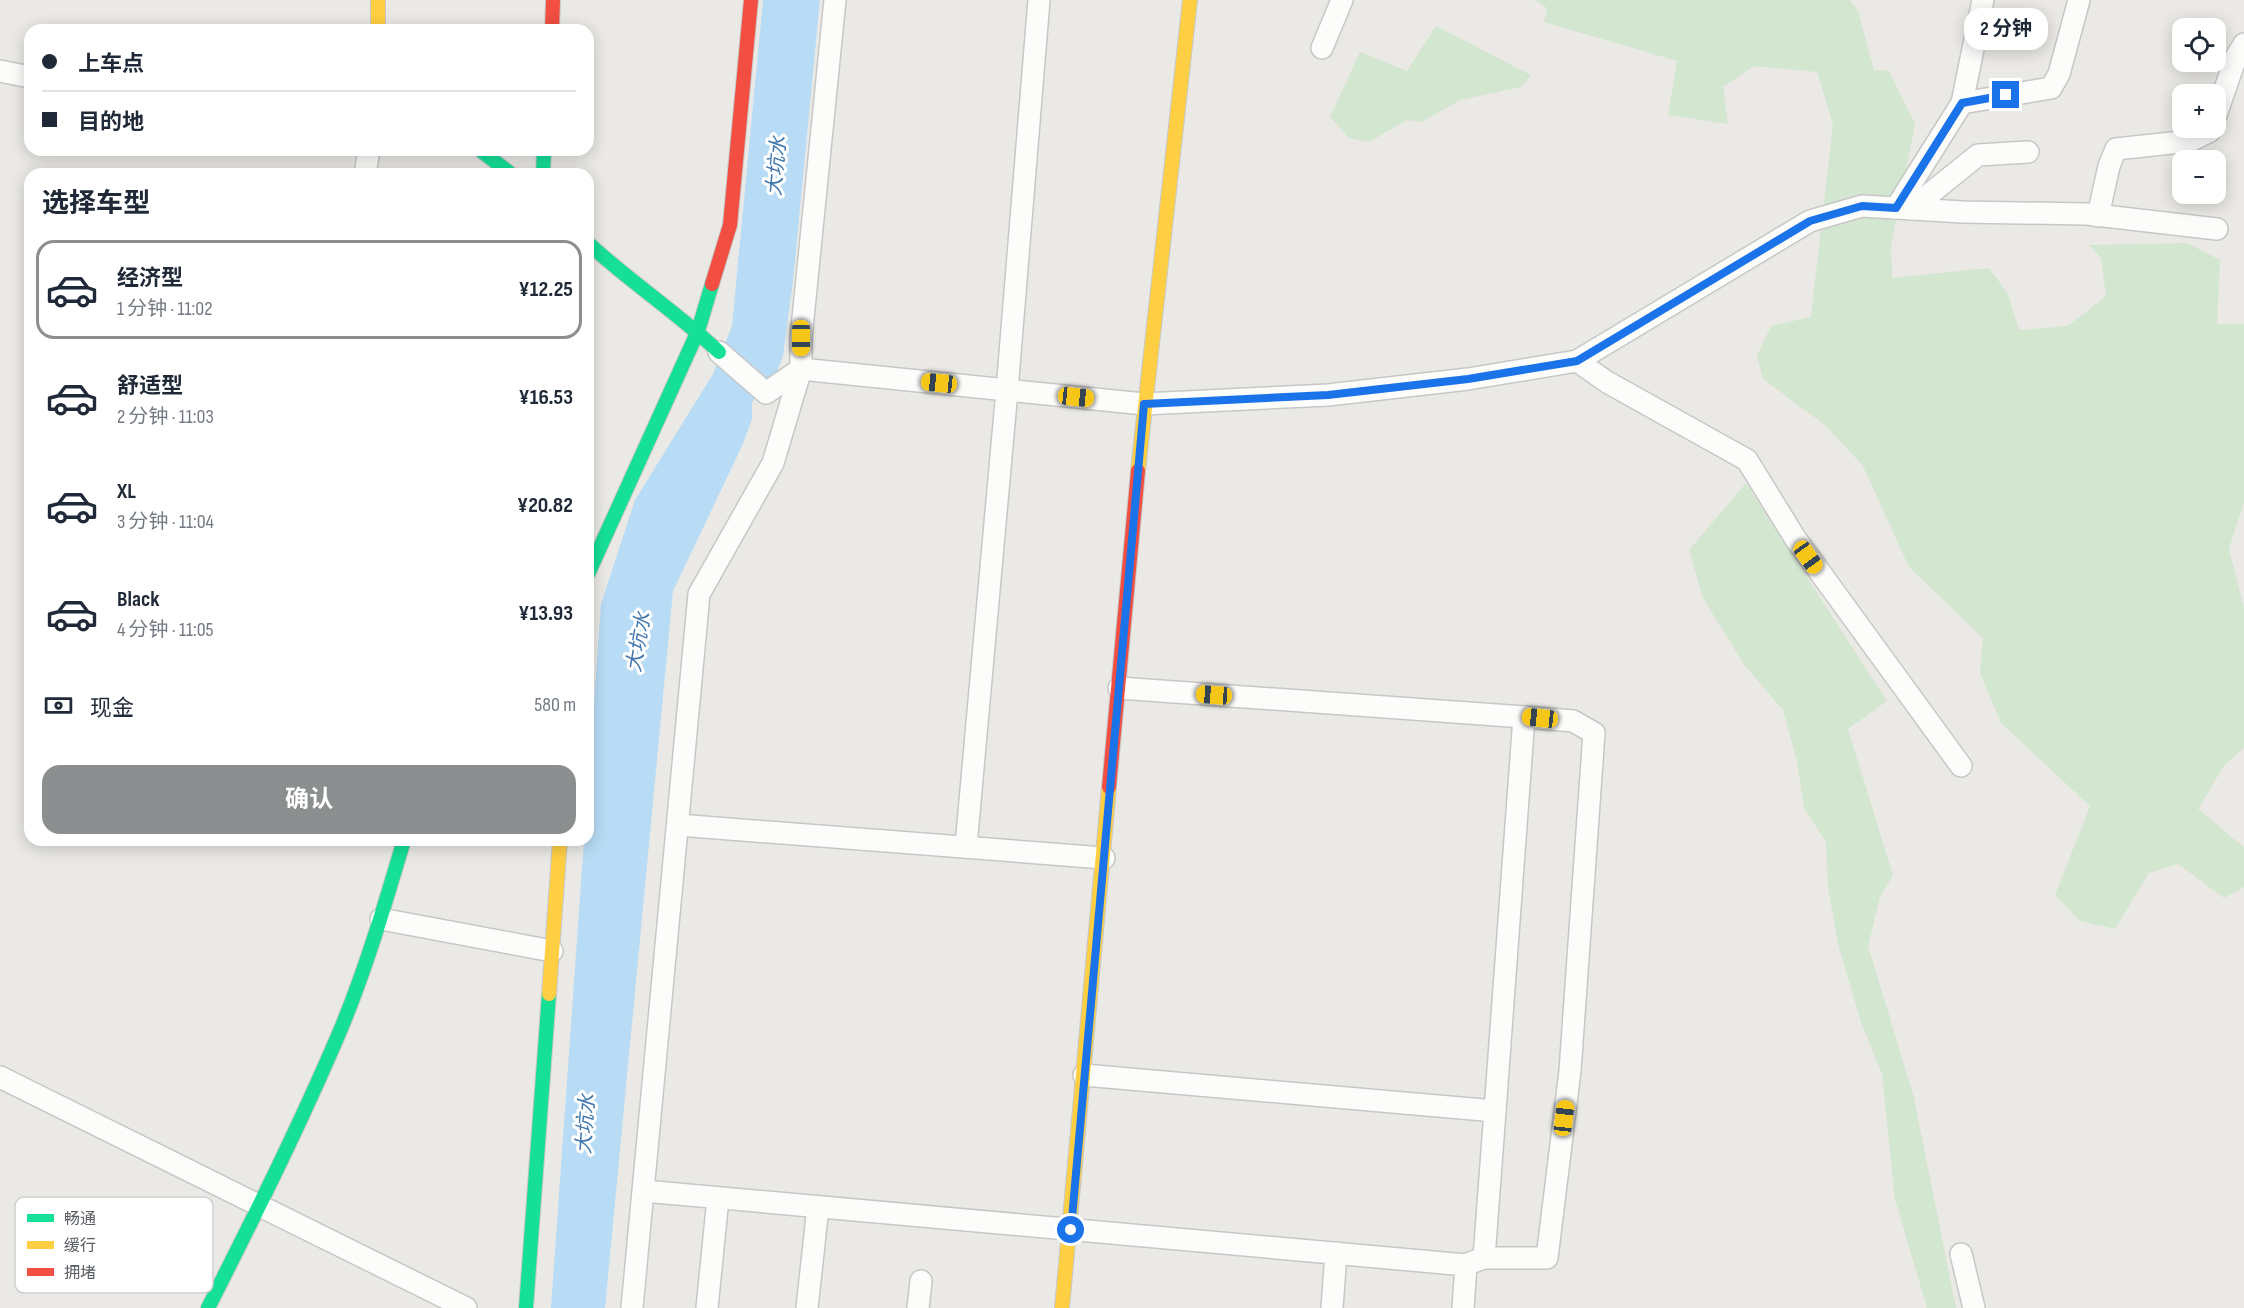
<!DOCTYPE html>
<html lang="zh">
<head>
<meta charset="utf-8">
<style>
  :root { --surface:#fff; --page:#f6f6f7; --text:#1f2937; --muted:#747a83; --line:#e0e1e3; --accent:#8c8f90 }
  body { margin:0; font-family:"Sofia Sans Condensed","Noto Sans SC",sans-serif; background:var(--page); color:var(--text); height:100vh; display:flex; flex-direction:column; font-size:22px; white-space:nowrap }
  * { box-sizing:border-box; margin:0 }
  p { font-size:20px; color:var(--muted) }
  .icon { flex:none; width:33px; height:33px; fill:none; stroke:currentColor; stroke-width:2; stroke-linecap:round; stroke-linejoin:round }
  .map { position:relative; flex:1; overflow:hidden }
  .details { position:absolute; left:24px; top:168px; width:570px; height:678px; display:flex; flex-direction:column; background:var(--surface); border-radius:18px; box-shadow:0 3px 15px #0003 }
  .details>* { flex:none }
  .guide { position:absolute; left:24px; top:24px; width:570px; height:132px; border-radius:18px; box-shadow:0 3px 15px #0003; display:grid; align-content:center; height:132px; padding:0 18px; background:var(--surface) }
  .fabs { position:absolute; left:2172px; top:18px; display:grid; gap:12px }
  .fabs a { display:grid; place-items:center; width:54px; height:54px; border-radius:12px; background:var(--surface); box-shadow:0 3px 15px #0003; font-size:30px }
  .end { position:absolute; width:27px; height:27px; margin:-14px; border:8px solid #1a73e8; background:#fff; box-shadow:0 0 0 3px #fff }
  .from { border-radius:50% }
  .bubble { position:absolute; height:42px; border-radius:18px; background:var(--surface); box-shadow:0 3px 15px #0003; font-size:20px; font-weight:700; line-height:42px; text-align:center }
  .car { position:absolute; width:18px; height:36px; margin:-18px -9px; border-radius:8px; box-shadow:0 0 4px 2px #0007; background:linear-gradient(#f5c518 24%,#345 0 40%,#f5c518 0 76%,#345 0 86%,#f5c518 0) }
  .guide b { display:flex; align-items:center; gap:21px; height:57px; font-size:22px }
  .guide b+b { border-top:2px solid var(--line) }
  .guide i { width:15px; height:15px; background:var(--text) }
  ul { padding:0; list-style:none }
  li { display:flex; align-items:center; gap:18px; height:99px; margin:0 12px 9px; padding:0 6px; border:3px solid transparent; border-radius:18px }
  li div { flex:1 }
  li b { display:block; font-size:22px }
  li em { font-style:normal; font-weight:700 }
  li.active { border-color:var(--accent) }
  li>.icon { width:54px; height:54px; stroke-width:1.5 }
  h2 { padding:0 18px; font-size:27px; line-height:72px }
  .pay { display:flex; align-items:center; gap:15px; height:66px; padding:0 18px; font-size:22px }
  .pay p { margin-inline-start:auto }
  .primary-button { display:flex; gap:12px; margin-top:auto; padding:12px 18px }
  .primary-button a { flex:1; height:69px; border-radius:18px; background:var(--accent); color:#fff; font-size:24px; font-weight:700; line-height:69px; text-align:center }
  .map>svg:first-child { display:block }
  .green { fill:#d3e6d0 }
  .water { fill:#b8dcf5 }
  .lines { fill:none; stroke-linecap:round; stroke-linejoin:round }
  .street-casing { stroke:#c7c7c7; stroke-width:24 }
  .fast-casing { stroke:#c7c7c7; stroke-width:16 }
  .slow-casing { stroke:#c7c7c7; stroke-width:16 }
  .jam-casing { stroke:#c7c7c7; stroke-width:16 }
  .street { stroke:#fcfcfb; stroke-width:21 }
  .fast { stroke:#16e098; stroke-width:14 }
  .slow { stroke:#ffcf43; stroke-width:14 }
  .jam { stroke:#f24e42; stroke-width:14 }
  .route { stroke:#1a73e8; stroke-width:8 }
  .labels { text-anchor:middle; stroke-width:6; stroke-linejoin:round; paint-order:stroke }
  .water-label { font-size:20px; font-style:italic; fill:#4278ad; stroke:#fff }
  .key { fill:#fff; stroke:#cecfd0; stroke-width:1.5 }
  .key-label { font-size:16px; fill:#5a5e62 }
</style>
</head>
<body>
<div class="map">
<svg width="2244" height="1308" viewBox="0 0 2244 1308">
  <rect width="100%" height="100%" fill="#eae9e5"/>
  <!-- green -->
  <g class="green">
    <path d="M1535,0H1850L1858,11L1874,70L1889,71L1915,124L1891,246L1892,278L1989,268L2008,294L2019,330L2068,326L2106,296L2101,258L2089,245L2187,243L2220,260L2217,324H2244V502L2229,549L2244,608V748L2225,764L2198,809L2244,847V887L2224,898L2178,864L2149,873L2115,929L2080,921L2055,895L2090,806L2001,723L1980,673L1983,638L1909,567L1863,466L1825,425L1763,379L1757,356L1771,326L1811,317L1833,124L1817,72L1754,66L1723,87L1728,124L1668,115L1677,61L1544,22L1547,8Z"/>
    <path d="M1436,26L1531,75L1521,87L1460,100L1422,122L1407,120L1369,142L1349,138L1330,117L1360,52L1407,71Z"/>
    <path d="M1746,483L1887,701L1848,729L1893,875L1880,897L1868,946L1913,1094L1956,1308H1927L1895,1199L1882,1074L1861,1022L1839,948L1828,888L1826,842L1804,808L1797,762L1783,710L1745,666L1703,598L1689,550Z"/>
  </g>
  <!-- water -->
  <path class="water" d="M763,0H820L793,281L783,356L776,375L765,379L752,403V419L742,446L673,591L605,1308H551L584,840H588V787L601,604L635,500L713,374L732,326Z"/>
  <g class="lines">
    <!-- street casing -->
    <g class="street-casing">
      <g id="street">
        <path d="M1322,48L1342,0"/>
        <path d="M0,71L30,77"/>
        <path d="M1962,103L1983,0"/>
        <path d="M2216,115L2236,57L2244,44"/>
        <path d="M365,174L369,150"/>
        <path d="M1896,208L1962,103L2051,88L2059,74L2079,0"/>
        <path d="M1911,209L1978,155L2028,152"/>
        <path d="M2098,216L2109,166L2116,149L2190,141L2210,131L2211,128"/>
        <path d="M719,352L766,393L801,369L1144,404L1328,395L1468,379L1577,361L1810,221L1862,206L1963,212L2087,214L2217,229"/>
        <path d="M1577,361L1607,382L1747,460L1795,538L1961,766"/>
        <path d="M1119,688L1524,717L1573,721L1594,733L1570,1071L1547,1258H1484"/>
        <path d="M678,825L1104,858"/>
        <path d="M966,846L1007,390L1039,0"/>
        <path d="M381,919L552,951"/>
        <path d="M1084,1075L1495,1111L1524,717"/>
        <path d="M0,1077L466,1308"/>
        <path d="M644,1191L1466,1265L1463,1308"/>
        <path d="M1961,1254L1974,1308"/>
        <path d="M1470,1263L1484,1258L1495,1111"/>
        <path d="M632,1308L699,594L773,463L801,369V338L835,0"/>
        <path d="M707,1308L718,1198"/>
        <path d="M807,1308L818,1207"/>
        <path d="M918,1308L921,1281"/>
        <path d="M1332,1308L1336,1253"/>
      </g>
    </g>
    <!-- fast casing -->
    <g class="fast-casing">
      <g id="fast">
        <path d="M480,150L511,174"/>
        <path d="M543,174L544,150"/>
        <path d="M588,243C630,282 678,313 719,352"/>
        <path d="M588,574L698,331L712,284"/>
        <path d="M208,1308C254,1217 300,1125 340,1031C366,969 385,904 404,840"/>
        <path d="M526,1308L549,994"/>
      </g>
    </g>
    <!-- slow casing -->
    <g class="slow-casing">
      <g id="slow">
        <path d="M378,0V30"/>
        <path d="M1138,471L1190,0"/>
        <path d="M549,994L560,840"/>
        <path d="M1062,1308L1109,787"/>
      </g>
    </g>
    <!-- jam casing -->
    <g class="jam-casing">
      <g id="jam">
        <path d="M552,30L553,0"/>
        <path d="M712,284L730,225L751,0"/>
        <path d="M1109,787L1138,471"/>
      </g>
    </g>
    <!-- street -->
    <use href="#street" class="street"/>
    <!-- fast -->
    <use href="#fast" class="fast"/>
    <!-- slow -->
    <use href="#slow" class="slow"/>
    <!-- jam -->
    <use href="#jam" class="jam"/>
  </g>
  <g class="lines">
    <!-- route -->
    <path class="route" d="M1071,1230L1144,404L1328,395L1468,379L1577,361L1810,221L1862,206L1896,208L1962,103L2006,95"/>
  </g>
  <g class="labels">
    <!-- water labels -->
    <g class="water-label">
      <text transform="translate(776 166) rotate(-85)" y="7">大坑水</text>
      <text transform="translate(638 642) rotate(-80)" y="7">大坑水</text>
      <text transform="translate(585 1124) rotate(-86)" y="7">大坑水</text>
    </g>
  </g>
  <!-- legend -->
  <rect x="15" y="1197" width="198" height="96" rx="9" class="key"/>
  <rect x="27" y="1214" width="27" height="8" fill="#16e098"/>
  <rect x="27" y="1241" width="27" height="8" fill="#ffcf43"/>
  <rect x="27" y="1268" width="27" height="8" fill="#f24e42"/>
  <g class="key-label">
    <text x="64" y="1224">畅通</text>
    <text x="64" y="1251">缓行</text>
    <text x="64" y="1278">拥堵</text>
  </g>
</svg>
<div class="fabs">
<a><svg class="icon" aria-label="locate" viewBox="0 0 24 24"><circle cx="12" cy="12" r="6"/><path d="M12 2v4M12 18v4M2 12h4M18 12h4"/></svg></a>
<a>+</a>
<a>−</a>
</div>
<i class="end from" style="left:1071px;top:1230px"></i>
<i class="end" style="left:2006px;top:95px"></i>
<div class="bubble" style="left:1964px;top:8px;width:84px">2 分钟</div>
<i class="car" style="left:801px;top:338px;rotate:180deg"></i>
<i class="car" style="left:939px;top:383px;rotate:276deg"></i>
<i class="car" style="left:1076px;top:397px;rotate:96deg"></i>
<i class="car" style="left:1808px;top:557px;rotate:144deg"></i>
<i class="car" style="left:1214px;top:695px;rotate:274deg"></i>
<i class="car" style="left:1540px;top:718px;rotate:276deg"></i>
<i class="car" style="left:1564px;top:1118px;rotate:7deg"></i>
<div class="guide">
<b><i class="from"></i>上车点</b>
<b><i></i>目的地</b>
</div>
<section class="details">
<h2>选择车型</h2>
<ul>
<li class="active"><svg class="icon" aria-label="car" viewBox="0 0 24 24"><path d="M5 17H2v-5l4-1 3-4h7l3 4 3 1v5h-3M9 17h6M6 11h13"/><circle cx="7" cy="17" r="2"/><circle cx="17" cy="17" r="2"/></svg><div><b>经济型</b><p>1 分钟 · 11:02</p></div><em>¥12.25</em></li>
<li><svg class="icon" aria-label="car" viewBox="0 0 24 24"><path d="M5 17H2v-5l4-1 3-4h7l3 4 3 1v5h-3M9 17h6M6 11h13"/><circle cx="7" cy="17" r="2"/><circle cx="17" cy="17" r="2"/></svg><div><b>舒适型</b><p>2 分钟 · 11:03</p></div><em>¥16.53</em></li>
<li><svg class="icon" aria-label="car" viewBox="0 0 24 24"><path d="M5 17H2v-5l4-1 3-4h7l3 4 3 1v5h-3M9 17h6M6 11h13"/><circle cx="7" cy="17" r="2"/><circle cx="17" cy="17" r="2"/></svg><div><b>XL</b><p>3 分钟 · 11:04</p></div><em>¥20.82</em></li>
<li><svg class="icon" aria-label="car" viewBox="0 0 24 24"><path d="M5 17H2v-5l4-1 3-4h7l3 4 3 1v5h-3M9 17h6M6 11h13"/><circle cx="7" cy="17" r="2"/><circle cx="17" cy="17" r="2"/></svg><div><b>Black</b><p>4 分钟 · 11:05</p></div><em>¥13.93</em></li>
</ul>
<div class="pay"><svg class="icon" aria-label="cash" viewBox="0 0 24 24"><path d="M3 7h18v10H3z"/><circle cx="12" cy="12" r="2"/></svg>现金<p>580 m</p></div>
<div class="primary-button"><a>确认</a></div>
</section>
</div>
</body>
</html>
